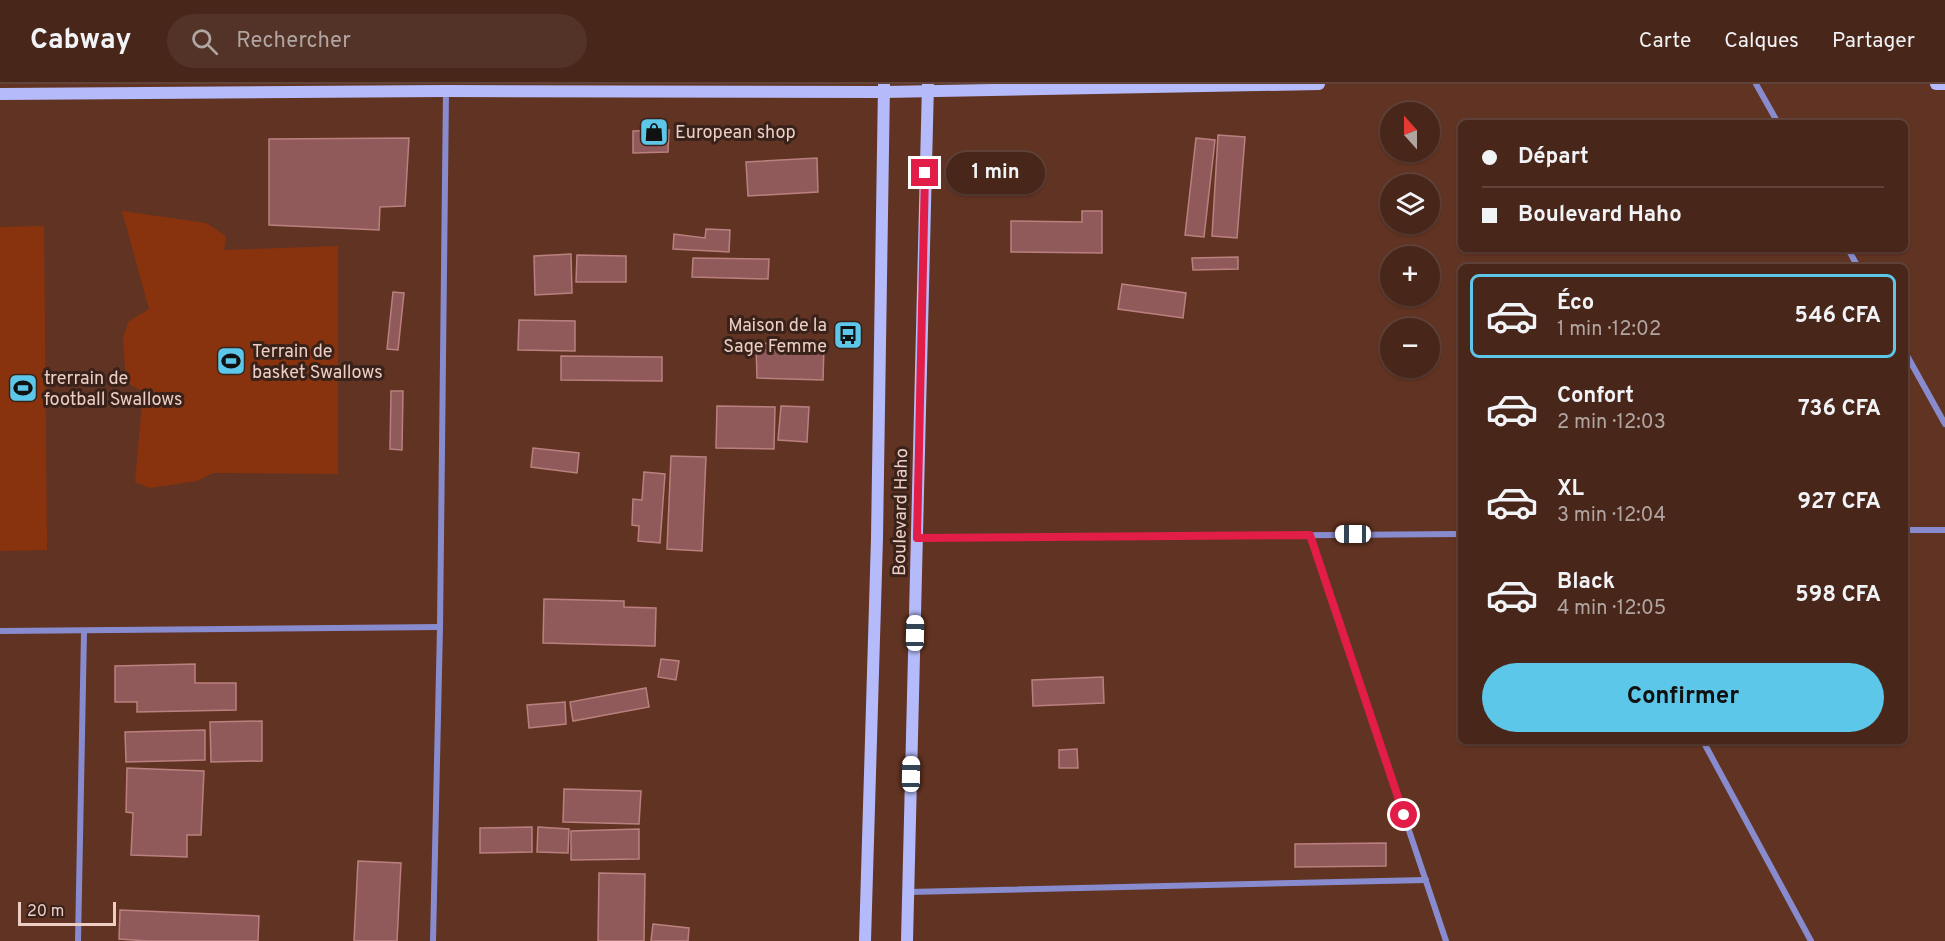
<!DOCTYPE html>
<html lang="fr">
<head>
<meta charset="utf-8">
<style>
  :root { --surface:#49261a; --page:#533227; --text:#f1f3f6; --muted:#b1a5a2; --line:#614339; --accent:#5cc7e8 }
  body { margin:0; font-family:Overpass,sans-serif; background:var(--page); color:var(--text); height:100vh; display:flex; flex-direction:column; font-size:22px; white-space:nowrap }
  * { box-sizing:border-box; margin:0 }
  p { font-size:20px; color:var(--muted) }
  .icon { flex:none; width:33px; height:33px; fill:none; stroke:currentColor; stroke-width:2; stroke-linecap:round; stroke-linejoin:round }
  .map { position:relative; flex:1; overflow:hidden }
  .drawer { position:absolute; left:1458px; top:180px; width:450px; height:480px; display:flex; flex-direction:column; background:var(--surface); border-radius:9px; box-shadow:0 2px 4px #0004,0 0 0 2px var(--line) }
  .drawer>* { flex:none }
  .top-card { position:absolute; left:1458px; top:36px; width:450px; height:132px; border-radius:9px; box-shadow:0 2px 4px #0004,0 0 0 2px var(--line); display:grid; align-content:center; height:132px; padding:0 24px; background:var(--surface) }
  .needle { width:39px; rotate:339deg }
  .tools { position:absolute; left:1380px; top:18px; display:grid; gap:12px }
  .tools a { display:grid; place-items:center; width:60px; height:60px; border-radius:50%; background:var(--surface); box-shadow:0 2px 4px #0004,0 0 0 2px var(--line); font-size:30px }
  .scale { position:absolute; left:18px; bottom:15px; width:98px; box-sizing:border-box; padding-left:6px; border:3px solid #eccec4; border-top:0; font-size:16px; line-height:21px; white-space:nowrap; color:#eccec4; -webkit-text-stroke:4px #38221a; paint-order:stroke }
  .end { position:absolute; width:27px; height:27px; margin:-14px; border:8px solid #e11d48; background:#fff; box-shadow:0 0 0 3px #fff }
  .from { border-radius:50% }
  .bubble { position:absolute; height:42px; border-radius:21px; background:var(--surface); box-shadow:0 2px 4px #0004,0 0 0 2px var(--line); font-size:20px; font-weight:700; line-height:42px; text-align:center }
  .car { position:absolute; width:18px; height:36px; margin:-18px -9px; border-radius:8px; box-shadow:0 0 4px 2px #0007; background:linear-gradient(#fff 24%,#345 0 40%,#fff 0 76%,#345 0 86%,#fff 0) }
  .top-card b { display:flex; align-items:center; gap:21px; height:57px; font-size:22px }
  .top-card b+b { border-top:2px solid var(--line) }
  .top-card i { width:15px; height:15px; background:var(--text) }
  ul { padding:10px 0 0; list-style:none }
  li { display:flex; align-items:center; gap:18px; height:84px; margin:0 12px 9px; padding:0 12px; border:3px solid transparent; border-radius:9px }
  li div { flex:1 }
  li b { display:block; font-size:22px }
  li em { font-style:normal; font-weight:700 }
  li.on { border-color:var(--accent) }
  li>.icon { width:54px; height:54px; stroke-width:1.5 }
  .primary-button { display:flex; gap:12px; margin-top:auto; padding:12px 24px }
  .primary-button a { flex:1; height:69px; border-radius:36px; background:var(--accent); color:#111; font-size:24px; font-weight:700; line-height:69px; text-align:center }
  header { display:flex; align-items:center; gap:36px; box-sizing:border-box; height:84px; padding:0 30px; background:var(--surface); border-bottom:2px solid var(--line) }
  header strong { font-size:28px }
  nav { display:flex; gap:33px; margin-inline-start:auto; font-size:21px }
  .search { width:420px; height:54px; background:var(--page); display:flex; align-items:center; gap:15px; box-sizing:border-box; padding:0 21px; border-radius:33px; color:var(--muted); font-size:22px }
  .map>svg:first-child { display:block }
  .green { fill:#89330e }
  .building { fill:#915a5a; stroke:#ba807f; stroke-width:1.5 }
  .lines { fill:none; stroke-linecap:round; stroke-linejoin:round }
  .street { stroke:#888ccf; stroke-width:6 }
  .secondary { stroke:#b5bbfa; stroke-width:12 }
  .route { stroke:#e11d48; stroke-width:8 }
  .labels { text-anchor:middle; stroke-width:6; stroke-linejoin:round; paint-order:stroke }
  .poi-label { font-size:18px; fill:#eccec4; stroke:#38221a; text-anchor:start }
  .street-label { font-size:18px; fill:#eccec4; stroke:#38221a }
</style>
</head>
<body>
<header>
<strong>Cabway</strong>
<div class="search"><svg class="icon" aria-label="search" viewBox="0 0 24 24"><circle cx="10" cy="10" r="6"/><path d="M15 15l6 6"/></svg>Rechercher</div>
<nav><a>Carte</a><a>Calques</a><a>Partager</a></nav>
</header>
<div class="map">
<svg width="1945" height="857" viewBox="0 0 1945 857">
  <rect width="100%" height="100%" fill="#613322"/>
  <!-- green -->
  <g class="green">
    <path d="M122,127L206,139L226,152L224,166L338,162V390L213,389L197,397L150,404L135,398L143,308L126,298L123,255L128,238L149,225Z"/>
    <path d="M44,142L47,466L0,467V143Z"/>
  </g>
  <!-- building -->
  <g class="building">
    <path d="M669,46L668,68L633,69V47Z"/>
    <path d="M1218,51L1245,53L1237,154L1212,152Z"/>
    <path d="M409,54L405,122L380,123L379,146L269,141V55Z"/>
    <path d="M1196,54L1215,56L1204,153L1185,151Z"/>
    <path d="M817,74L818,108L748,112L746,78Z"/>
    <path d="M1082,127H1102V169L1011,168V137L1082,138Z"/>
    <path d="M706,145L730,146L729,168L673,165L674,150L705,154Z"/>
    <path d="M571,170L572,209L535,211L534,172Z"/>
    <path d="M577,171L626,172V198H576Z"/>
    <path d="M1238,173V185L1193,186L1192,174Z"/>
    <path d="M693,174L769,175L768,195L692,193Z"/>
    <path d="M1122,200L1186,209L1183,234L1118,225Z"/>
    <path d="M393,208L404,209L398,266L387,265Z"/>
    <path d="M519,236L575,237V267L518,266Z"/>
    <path d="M756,259L824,261L823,296L757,294Z"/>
    <path d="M561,272L662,273V297L561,296Z"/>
    <path d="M391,307H403L402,366L390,365Z"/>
    <path d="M717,322L775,323L774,365L716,364Z"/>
    <path d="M781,322L809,323L807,358L778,356Z"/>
    <path d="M533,364L579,369L577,389L531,383Z"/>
    <path d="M671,372L706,373L702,467L667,465Z"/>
    <path d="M644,388L665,390L660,459L638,457L639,442L632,441L633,415L642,416Z"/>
    <path d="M544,515L624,517V523L656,524L655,562L543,559Z"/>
    <path d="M661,575L679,577L676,596L658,593Z"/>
    <path d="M195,580V599H236V626L137,628V618H115V582Z"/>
    <path d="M1103,593L1104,619L1033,622L1032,596Z"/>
    <path d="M646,604L649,623L573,637L570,618Z"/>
    <path d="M565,618L566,640L529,644L527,621Z"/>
    <path d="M262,637V677L211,678L210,638Z"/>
    <path d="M205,646V676L126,678L125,648Z"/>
    <path d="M1077,665L1078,684H1059V666Z"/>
    <path d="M127,684L204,687L201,751H187V773L131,771L133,729L126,728Z"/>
    <path d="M564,705L641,707L639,740L563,738Z"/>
    <path d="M532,743V768L480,769V744Z"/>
    <path d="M538,743L569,745L568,769L537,768Z"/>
    <path d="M639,745V775L571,776V747Z"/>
    <path d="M1386,759V782L1295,783V760Z"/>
    <path d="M358,777L401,779L397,857H354Z"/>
    <path d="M599,789L645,790L644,857H598Z"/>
    <path d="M120,826L259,832L258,857H147L119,855Z"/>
    <path d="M653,840L689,844L688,857H651Z"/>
  </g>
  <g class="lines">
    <!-- street -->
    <g class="street">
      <path d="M1756,0L1778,39"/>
      <path d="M1848,165L1858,183"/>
      <path d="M1905,268L1945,340"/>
      <path d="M1905,446H1945"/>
      <path d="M1310,451L1446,857"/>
      <path d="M917,454L1461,450"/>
      <path d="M0,547L440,543"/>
      <path d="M1703,657L1811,857"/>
      <path d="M908,808L1426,796"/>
      <path d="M78,857L84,548"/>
      <path d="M433,857L440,543L446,7"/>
    </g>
    <!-- secondary -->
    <g class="secondary">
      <path d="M1936,0H1945"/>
      <path d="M0,10L446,7L884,8L1319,0"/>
      <path d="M865,857L877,454L884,1"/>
      <path d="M907,857L928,0"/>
    </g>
  </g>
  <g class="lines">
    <!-- route -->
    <path class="route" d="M925,89L917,454L1310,451L1404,731"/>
  </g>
  <!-- icons -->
  <defs>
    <g id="shop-square" transform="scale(1.5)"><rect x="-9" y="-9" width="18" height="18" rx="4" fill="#5cc7e8" stroke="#38221a"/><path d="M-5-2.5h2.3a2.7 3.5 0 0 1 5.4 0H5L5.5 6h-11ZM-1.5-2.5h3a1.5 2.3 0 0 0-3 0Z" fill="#111"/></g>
    <g id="bus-square" transform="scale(1.5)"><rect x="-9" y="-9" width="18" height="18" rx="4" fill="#5cc7e8" stroke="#38221a"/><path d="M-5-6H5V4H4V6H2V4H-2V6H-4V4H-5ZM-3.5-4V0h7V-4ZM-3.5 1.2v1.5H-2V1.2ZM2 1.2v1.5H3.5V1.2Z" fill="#111"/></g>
    <g id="stadium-square" transform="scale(1.5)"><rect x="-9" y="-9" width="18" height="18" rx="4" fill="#5cc7e8" stroke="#38221a"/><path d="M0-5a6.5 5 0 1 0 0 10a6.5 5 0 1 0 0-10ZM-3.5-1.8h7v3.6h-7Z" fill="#111"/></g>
  </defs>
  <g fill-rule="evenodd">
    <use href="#shop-square" x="654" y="48"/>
    <use href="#bus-square" x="848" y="251"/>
    <use href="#stadium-square" x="231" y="277"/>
    <use href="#stadium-square" x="23" y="304"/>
  </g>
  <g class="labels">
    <!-- poi labels -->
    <g class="poi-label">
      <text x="675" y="54">European shop</text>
      <text x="827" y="247" text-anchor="end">Maison de la<tspan x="827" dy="21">Sage Femme</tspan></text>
      <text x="252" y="273">Terrain de<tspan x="252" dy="21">basket Swallows</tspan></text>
      <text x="44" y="300">trerrain de<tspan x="44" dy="21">football Swallows</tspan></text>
    </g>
    <!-- street labels -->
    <g class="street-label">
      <text transform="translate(900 428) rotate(-89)" y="6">Boulevard Haho</text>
    </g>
  </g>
</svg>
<div class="tools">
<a><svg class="needle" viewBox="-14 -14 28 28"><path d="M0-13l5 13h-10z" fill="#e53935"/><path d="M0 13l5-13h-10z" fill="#b1a5a2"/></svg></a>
<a><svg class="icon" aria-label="layers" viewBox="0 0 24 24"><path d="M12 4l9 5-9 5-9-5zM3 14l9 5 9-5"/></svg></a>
<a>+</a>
<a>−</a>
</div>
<div class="scale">20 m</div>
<i class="end from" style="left:1404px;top:731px"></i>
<i class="end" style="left:925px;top:89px"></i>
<div class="bubble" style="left:946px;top:68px;width:99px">1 min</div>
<i class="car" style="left:1353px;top:450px;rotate:270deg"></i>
<i class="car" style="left:915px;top:549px;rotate:1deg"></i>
<i class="car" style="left:911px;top:690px;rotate:1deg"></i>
<div class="top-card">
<b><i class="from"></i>Départ</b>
<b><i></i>Boulevard Haho</b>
</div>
<section class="drawer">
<ul>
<li class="on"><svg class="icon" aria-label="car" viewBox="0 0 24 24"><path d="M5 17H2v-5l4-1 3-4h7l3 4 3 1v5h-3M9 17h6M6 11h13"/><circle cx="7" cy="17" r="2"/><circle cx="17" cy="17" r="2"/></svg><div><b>Éco</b><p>1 min · 12:02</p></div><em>546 CFA</em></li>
<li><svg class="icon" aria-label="car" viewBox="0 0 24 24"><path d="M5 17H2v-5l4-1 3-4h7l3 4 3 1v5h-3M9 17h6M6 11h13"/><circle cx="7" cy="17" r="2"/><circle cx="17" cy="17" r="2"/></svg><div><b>Confort</b><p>2 min · 12:03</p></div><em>736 CFA</em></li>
<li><svg class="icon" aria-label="car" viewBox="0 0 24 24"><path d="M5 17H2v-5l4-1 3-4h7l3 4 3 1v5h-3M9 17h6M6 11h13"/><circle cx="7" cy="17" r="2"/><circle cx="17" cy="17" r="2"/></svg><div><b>XL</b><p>3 min · 12:04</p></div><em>927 CFA</em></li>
<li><svg class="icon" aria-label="car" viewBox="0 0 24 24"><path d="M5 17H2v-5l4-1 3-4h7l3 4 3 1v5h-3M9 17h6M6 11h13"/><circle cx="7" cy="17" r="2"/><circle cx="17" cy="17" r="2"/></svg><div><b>Black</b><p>4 min · 12:05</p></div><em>598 CFA</em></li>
</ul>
<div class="primary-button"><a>Confirmer</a></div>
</section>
</div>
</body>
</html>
